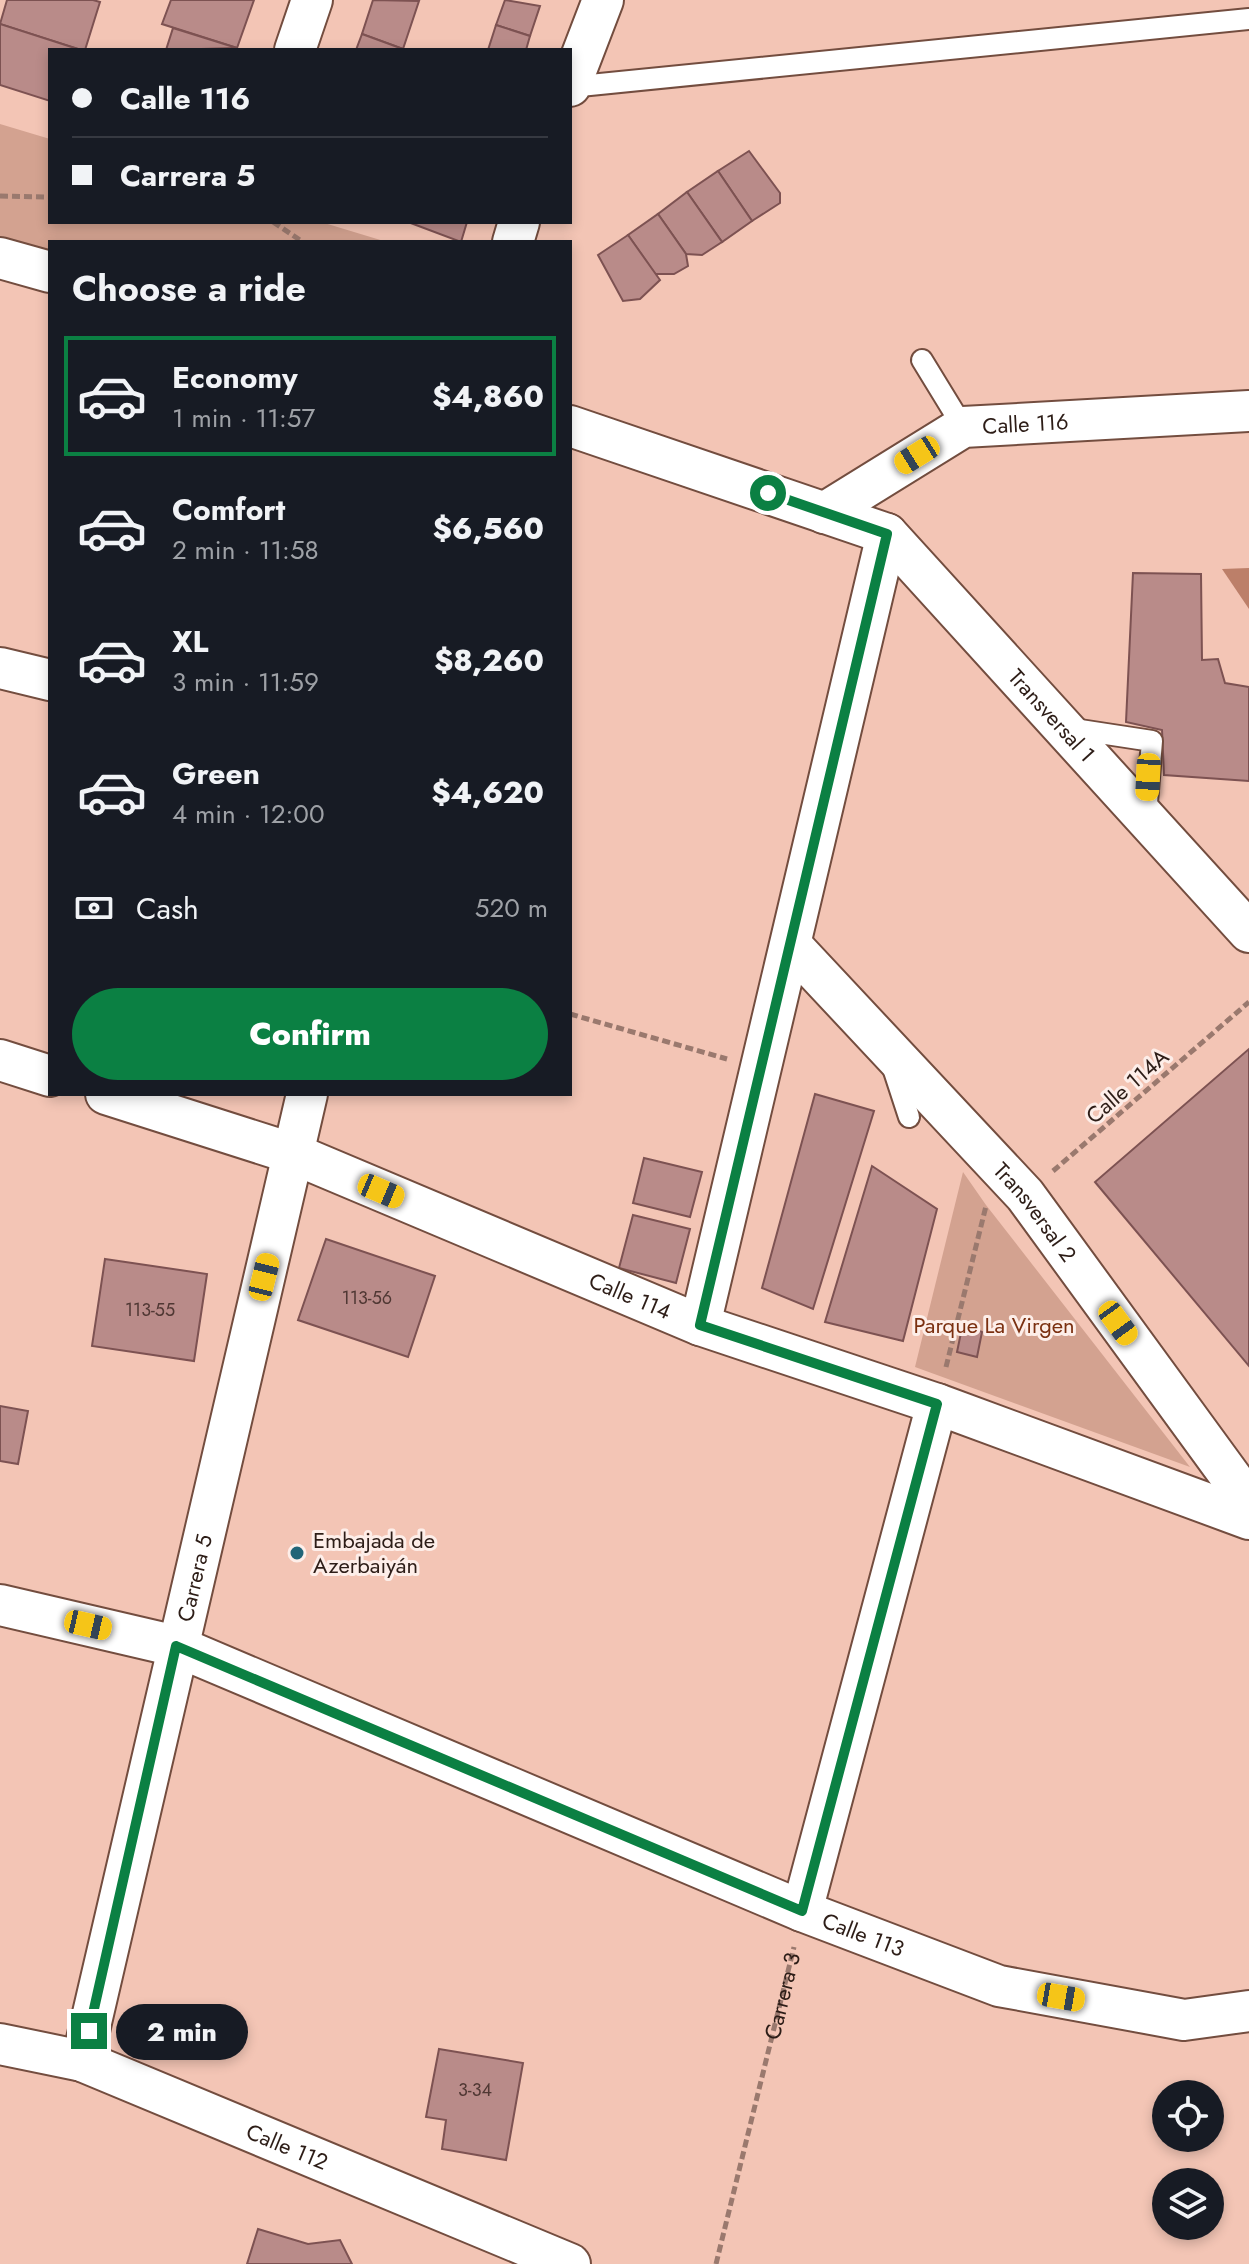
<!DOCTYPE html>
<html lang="en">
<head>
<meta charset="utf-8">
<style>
  :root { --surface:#171b24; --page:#20242c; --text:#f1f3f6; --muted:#9ea1a6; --line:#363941; --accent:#0b8043 }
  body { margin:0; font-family:Jost,sans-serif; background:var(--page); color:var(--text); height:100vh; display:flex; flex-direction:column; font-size:30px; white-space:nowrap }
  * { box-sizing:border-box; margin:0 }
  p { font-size:26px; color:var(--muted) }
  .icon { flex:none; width:44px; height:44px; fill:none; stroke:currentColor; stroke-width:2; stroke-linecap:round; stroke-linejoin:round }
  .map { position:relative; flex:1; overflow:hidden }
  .details { position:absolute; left:48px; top:240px; width:524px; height:856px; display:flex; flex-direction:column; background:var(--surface); border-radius:0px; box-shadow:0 4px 12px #0003 }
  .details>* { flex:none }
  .banner { position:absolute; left:48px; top:48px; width:524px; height:176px; border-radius:0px; box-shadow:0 4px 12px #0003; display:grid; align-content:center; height:176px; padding:0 24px; background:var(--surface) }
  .fabs { position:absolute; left:1152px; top:2080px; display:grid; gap:16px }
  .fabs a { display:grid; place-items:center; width:72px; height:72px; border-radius:50%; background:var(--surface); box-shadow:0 4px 12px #0003; font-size:40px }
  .end { position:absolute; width:36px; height:36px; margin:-18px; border:10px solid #0b8043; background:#fff; box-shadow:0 0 0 4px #fff }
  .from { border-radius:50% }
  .bubble { position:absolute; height:56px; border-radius:28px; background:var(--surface); box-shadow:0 4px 12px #0003; font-size:26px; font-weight:800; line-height:56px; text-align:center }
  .car { position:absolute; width:24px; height:48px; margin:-24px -12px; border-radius:10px; box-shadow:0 0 6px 2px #0007; background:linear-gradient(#f5c518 24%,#345 0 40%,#f5c518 0 76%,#345 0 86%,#f5c518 0) }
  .banner b { display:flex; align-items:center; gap:28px; height:76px; font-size:30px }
  .banner b+b { border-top:2px solid var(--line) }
  .banner i { width:20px; height:20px; background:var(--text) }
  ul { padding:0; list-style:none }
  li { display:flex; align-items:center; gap:24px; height:120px; margin:0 16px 12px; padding:0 8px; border:4px solid transparent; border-radius:0px }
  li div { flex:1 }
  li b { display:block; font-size:30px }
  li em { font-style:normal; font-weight:800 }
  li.current { border-color:var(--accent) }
  li>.icon { width:72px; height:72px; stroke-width:1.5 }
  h2 { padding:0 24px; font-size:36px; line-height:96px }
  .pay { display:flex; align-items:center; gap:20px; height:88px; padding:0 24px; font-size:30px }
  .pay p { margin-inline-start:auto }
  .cta { display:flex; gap:16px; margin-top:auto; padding:16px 24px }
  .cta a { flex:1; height:92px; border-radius:48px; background:var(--accent); color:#fff; font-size:32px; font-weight:800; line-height:92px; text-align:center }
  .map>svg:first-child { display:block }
  .green { fill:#d3a290 }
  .forest { fill:#bc7f69 }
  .building { fill:#b98b89; stroke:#7d5252; stroke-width:2 }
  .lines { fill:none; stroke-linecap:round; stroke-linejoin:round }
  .lane-casing { stroke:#734d3f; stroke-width:24 }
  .street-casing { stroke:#734d3f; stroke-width:44 }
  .path { stroke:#9a796e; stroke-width:5; stroke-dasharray:8 4; stroke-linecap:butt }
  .lane { stroke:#fff; stroke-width:20 }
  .street { stroke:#fff; stroke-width:40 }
  .route { stroke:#0b8043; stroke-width:10 }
  .poi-dot { fill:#226578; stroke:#fdeee9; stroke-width:3 }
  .labels { text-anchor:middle; stroke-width:6; stroke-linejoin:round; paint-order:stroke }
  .number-label { font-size:18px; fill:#503834 }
  .street-label { font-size:22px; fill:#2d1d17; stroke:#fdeee9 }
  .park-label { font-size:22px; fill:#7b3011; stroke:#fdeee9 }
  .poi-label { font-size:22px; fill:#2d1d17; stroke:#fdeee9; text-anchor:start }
</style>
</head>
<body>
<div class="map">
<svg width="1249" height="2264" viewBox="0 0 1249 2264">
  <rect width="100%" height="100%" fill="#f3c5b5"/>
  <!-- green -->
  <g class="green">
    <path d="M0,124L50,139V222H321L387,242H50V256L0,240Z"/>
    <path d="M963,1172L986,1205L1190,1467L915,1367Z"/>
  </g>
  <!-- forest -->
  <path class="forest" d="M1249,568V609L1222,569Z"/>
  <!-- building -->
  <g class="building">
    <path d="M7,0H93L100,2L85,50H81L0,24Z"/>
    <path d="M171,0H254L237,48L162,24Z"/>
    <path d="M373,0L419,1L403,49L362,34Z"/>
    <path d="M505,0L540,6L530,36L496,25Z"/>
    <path d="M0,24L81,50H50V101L0,85Z"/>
    <path d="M496,25L530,36L526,50H488Z"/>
    <path d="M173,28L237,48L166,50Z"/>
    <path d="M362,34L403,49L406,50H356Z"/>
    <path d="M749,151L780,193V203L752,221L718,171Z"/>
    <path d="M718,171L752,221L722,242L687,192Z"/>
    <path d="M687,192L722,242L702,255L686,254L658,214Z"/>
    <path d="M658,214L686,254L688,266L674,274H655L628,235Z"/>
    <path d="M408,222H467L461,242Z"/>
    <path d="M628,235L660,280L640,299L623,301L598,255Z"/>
    <path d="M1133,573L1201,574L1202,660L1218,659L1225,683L1249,687V781L1164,775L1162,730L1126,722Z"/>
    <path d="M1249,1049V1366L1095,1182Z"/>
    <path d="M815,1094L874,1111L813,1309L762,1288Z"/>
    <path d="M644,1158L702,1172L690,1217L633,1203Z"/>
    <path d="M872,1166L937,1209L903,1341L825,1322Z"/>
    <path d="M633,1215L690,1229L676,1283L619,1268Z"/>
    <path d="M326,1239L435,1276L408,1357L298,1320Z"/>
    <path d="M105,1259L207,1274L194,1361L92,1346Z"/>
    <path d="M963,1323L982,1332L977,1357L957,1352Z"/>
    <path d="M0,1406L28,1411L18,1464L0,1461Z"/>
    <path d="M439,2049L523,2063L506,2160L442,2149L446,2120L426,2117Z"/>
    <path d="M258,2229L308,2244L340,2240L352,2264H247Z"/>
  </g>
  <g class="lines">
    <!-- lane casing -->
    <g class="lane-casing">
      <g id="lane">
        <path d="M570,87L1249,19"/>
        <path d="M922,360L963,427"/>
        <path d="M1067,728L1152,741L1146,815"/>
        <path d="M893,1068L909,1117"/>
      </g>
    </g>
    <!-- street casing -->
    <g class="street-casing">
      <g id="street">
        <path d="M295,50L312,0"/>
        <path d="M570,86L603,0"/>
        <path d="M513,242L519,222"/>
        <path d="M0,258L50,272"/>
        <path id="s2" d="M570,426L887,534L1249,932"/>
        <path id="s3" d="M824,513L963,427L1249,411"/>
        <path d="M0,668L50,680"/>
        <path id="s4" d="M791,945L1025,1195L1249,1502"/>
        <path d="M0,1060L50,1076"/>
        <path id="s5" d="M106,1094L294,1154L700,1325L937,1404L1249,1519"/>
        <path d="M700,1325L887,534"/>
        <path id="s6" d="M0,1605L176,1646L802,1911L999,1986L1184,2020L1249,2011"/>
        <path d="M802,1911L937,1404"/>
        <path id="s7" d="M0,2044L82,2061L570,2264"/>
        <path id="s8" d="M82,2061L307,1094"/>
      </g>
    </g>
    <!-- path -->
    <g class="path">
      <path d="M0,196L50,197"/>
      <path d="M273,222L303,242"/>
      <path d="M570,1014L727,1059"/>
      <path d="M1053,1171L1249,1002"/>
      <path d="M946,1367L986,1206"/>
      <path id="s1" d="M716,2264L794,1947"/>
    </g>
    <!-- lane -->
    <use href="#lane" class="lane"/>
    <!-- street -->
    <use href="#street" class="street"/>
  </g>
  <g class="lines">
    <!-- route -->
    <path class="route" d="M89,2031L176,1646L802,1911L937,1404L700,1325L887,534L768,493"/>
  </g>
  <!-- markers -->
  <circle class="poi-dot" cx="297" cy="1553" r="8"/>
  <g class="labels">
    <!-- number labels -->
    <g class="number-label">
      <text x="367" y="1304">113-56</text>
      <text x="150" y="1316">113-55</text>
      <text x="475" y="2096">3-34</text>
    </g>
    <!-- street labels -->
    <g class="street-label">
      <text dy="8" stroke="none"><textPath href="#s3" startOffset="226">Calle 116</textPath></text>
      <text dy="8" stroke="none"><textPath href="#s2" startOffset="580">Transversal 1</textPath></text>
      <text transform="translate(1127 1086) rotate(-41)" y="8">Calle 114A</text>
      <text dy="8" stroke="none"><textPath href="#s4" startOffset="362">Transversal 2</textPath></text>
      <text dy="8" stroke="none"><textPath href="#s5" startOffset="562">Calle 114</textPath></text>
      <text dy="8" stroke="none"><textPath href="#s8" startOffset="496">Carrera 5</textPath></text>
      <text dy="8" stroke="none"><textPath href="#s6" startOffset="926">Calle 113</textPath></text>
      <text dy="8" stroke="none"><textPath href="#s1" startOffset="276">Carrera 3</textPath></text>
      <text dy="8" stroke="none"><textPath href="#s7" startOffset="306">Calle 112</textPath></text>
    </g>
    <!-- park labels -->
    <g class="park-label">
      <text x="994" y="1333">Parque La Virgen</text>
    </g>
    <!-- poi labels -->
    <g class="poi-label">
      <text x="313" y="1548">Embajada de<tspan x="313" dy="25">Azerbaiyán</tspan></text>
    </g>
  </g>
</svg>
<div class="fabs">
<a><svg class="icon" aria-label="locate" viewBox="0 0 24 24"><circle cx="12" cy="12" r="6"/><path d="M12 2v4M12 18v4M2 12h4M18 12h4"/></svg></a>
<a><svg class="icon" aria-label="layers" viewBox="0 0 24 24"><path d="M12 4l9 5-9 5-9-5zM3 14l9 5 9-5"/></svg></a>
</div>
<i class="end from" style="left:768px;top:493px"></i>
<i class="end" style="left:89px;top:2031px"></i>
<div class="bubble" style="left:116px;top:2004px;width:132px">2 min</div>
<i class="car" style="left:917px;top:455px;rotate:238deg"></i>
<i class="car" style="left:1148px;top:777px;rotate:183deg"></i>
<i class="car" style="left:381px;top:1191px;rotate:113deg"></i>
<i class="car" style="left:264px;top:1277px;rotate:14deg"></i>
<i class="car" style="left:1118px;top:1323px;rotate:144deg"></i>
<i class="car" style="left:88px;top:1625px;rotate:103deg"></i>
<i class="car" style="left:1061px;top:1997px;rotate:100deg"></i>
<div class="banner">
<b><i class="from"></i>Calle 116</b>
<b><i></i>Carrera 5</b>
</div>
<section class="details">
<h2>Choose a ride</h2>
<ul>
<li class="current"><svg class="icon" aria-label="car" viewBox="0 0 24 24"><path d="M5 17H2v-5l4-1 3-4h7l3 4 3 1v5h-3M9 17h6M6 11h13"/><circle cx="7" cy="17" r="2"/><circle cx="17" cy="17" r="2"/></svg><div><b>Economy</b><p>1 min · 11:57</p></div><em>$4,860</em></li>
<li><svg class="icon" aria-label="car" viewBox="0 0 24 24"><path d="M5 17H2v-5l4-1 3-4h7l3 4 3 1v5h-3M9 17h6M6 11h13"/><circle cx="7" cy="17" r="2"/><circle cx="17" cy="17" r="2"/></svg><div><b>Comfort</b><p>2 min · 11:58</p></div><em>$6,560</em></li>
<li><svg class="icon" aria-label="car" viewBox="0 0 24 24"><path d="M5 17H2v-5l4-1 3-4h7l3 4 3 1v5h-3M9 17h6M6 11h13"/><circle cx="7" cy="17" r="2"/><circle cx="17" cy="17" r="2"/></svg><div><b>XL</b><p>3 min · 11:59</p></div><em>$8,260</em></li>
<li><svg class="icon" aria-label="car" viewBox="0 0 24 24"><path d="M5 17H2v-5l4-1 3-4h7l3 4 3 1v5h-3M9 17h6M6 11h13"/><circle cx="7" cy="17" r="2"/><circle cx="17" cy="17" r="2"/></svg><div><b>Green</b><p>4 min · 12:00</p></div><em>$4,620</em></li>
</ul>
<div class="pay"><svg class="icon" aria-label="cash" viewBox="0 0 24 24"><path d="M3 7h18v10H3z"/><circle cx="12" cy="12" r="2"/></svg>Cash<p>520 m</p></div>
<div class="cta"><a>Confirm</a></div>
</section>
</div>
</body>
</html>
